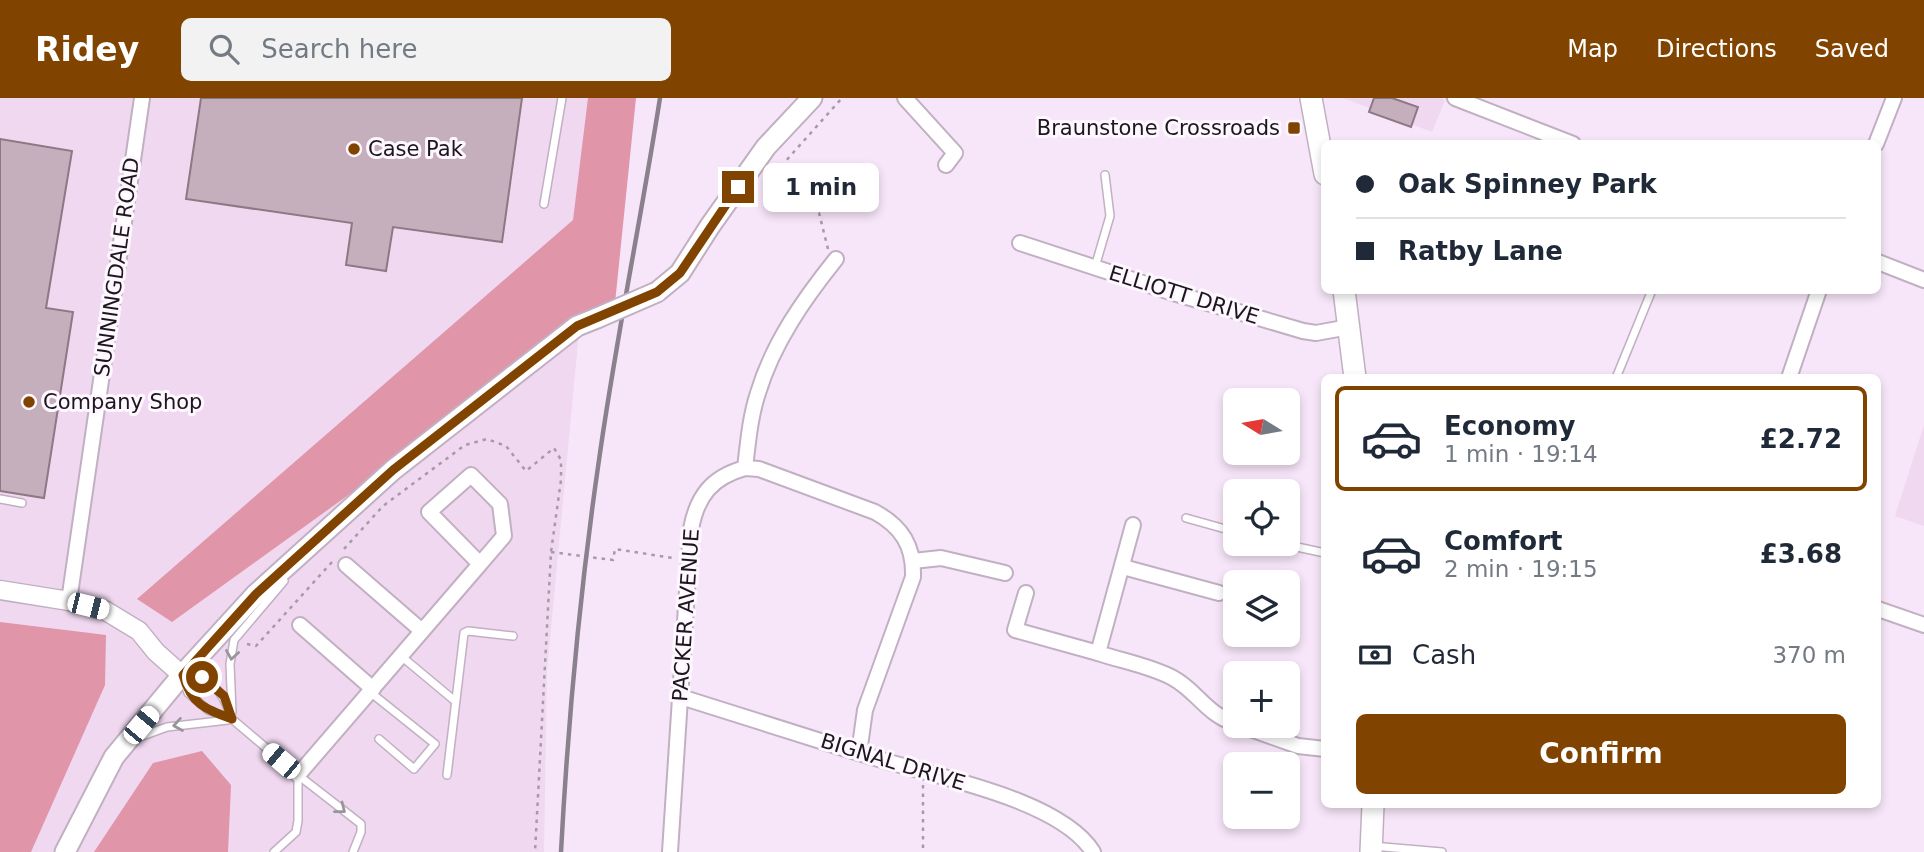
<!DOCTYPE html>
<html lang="en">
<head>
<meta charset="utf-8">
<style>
  :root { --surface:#fff; --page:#f2f2f3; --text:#1f2937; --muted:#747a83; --line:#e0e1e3; --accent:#814400 }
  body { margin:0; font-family:"DejaVu Sans",sans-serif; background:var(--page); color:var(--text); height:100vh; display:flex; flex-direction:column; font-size:26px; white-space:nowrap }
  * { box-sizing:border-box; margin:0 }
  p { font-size:23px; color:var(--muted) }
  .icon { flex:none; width:38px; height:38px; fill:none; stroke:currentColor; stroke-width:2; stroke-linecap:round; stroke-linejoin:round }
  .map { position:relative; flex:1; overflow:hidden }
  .side { position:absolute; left:1321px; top:276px; width:560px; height:434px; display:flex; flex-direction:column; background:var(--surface); border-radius:10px; box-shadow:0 4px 10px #0003 }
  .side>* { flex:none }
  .hud { position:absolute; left:1321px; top:42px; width:560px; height:154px; border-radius:10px; box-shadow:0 4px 10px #0003; display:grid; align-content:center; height:154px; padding:0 35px; background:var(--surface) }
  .needle { width:46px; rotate:281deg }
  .tools { position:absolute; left:1223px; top:290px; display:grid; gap:14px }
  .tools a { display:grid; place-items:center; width:77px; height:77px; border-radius:10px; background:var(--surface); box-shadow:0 4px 10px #0003; font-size:35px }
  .end { position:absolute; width:32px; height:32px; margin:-16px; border:9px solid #814400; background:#fff; box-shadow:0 0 0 4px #fff }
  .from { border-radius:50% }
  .bubble { position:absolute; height:49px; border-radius:10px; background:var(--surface); box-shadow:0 4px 10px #0003; font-size:23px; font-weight:700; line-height:49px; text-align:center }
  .car { position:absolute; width:21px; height:42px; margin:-21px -10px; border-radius:9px; box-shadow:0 0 5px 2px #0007; background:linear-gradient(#fff 24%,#345 0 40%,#fff 0 76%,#345 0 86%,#fff 0) }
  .hud b { display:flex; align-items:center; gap:24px; height:66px; font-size:26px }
  .hud b+b { border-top:2px solid var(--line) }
  .hud i { width:18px; height:18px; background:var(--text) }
  ul { padding:12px 0 0; list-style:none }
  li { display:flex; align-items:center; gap:21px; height:105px; margin:0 14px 10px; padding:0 21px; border:4px solid transparent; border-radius:10px }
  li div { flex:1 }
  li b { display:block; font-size:26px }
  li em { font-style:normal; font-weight:700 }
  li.selected { border-color:var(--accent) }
  li>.icon { width:63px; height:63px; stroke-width:1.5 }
  .pay { display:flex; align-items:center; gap:18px; height:77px; padding:0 35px; font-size:26px }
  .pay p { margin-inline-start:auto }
  .cta { display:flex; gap:14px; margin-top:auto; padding:14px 35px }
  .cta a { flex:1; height:80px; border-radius:10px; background:var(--accent); color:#fff; font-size:28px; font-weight:700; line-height:80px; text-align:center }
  header { display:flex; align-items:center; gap:42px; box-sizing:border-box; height:98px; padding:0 35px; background:var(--accent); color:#fff }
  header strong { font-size:33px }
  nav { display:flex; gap:38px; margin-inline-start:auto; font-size:24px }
  .search { width:490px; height:63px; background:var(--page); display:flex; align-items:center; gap:18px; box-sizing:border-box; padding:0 24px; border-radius:10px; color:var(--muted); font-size:26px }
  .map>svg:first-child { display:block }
  .built { fill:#efd8f0 }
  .forest { fill:#e095a9 }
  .building { fill:#c6afbc; stroke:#8d7884; stroke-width:2 }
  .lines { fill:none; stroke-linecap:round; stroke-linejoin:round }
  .service-casing { stroke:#c1b0c2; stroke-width:10 }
  .minor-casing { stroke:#c1b0c2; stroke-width:18 }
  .tertiary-casing { stroke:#c1b0c2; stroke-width:21 }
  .secondary-casing { stroke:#c1b0c2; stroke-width:23 }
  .primary-casing { stroke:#c1b0c2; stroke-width:24 }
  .path { stroke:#a79aa8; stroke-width:2.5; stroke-dasharray:3.5 5; stroke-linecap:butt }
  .service { stroke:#fff; stroke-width:7 }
  .minor { stroke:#fff; stroke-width:14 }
  .tertiary { stroke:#fff; stroke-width:18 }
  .secondary { stroke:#fff; stroke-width:19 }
  .primary { stroke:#fff; stroke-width:21 }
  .rail { stroke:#8b808d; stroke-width:4.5 }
  .secondary-bridge-casing { stroke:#c1b0c2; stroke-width:23; stroke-linecap:butt }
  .secondary-bridge { stroke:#fff; stroke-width:19 }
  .oneway { stroke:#999699 }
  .route { stroke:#814400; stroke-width:9 }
  .poi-dot { fill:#814400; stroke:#fef7ff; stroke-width:2.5 }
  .labels { text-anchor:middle; stroke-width:6; stroke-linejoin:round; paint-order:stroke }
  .poi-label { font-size:21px; fill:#1c161d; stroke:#fef7ff; text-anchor:start }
  .street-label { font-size:21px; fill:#1c161d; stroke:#fef7ff }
</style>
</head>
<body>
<header>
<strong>Ridey</strong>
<div class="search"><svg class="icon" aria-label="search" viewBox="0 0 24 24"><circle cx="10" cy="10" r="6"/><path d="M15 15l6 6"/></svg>Search here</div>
<nav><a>Map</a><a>Directions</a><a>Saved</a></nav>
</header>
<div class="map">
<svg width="1924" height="754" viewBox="0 0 1924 754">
  <rect width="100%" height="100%" fill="#f7e6f9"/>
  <!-- built -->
  <g class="built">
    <path d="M0,0H601L547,573L544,754H0Z"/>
    <path d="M1343,0H1440L1445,2L1432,34Z"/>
    <path d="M1924,327V428L1895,418Z"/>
  </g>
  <!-- forest -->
  <g class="forest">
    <path d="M588,0H636L615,205L172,524L137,501L573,122Z"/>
    <path d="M0,524L106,537L105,587L31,754H0Z"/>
    <path d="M202,653L231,687L228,754H94L153,665Z"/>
  </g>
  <!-- building -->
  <g class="building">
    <path d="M201,0H522L502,144L393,129L386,173L346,167L352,125L186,101Z"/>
    <path d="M1374,0H1392L1418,9L1411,29L1369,14Z"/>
    <path d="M0,41L72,53L46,210L73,214L44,400L0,393Z"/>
  </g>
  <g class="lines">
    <!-- service casing -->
    <g class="service-casing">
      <g id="service">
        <path d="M544,106L562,0"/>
        <path d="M1095,169L1110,118L1105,77"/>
        <path d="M1616,280L1652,192"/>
        <path d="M0,401L22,405"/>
        <path d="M1186,420L1236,434"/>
        <path d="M1283,446L1325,455"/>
        <path d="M401,558L455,603"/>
        <path d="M370,594L435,646L414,671L379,641"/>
        <path d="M232,614L230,566L234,542L284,483"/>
        <path d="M232,621C222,592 214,581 182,577L188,595L208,612L232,621L298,677L361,726V734L353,754"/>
        <path d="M137,640L167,629L228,622"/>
        <path d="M447,677L464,535L468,533L513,538"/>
        <path d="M1372,748L1442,754"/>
        <path d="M274,754L296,734L298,723V677"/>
      </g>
    </g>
    <!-- minor casing -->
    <g class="minor-casing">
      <g id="minor">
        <path d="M905,0L955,55L946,67"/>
        <path d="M1455,0L1573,46"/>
        <path d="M1876,46L1894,0"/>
        <path d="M1020,145L1170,194L1303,233L1316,235L1349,229"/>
        <path d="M1878,164L1924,182"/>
        <path d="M1789,280L1819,192"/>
        <path d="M745,370L759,371L875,414C902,429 914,448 913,479L865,612L859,655"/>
        <path d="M1133,427L1098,555C1122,563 1151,568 1173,580C1197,593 1206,616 1236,626"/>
        <path d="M913,463L941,460L1005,475"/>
        <path d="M346,467L422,533"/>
        <path d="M1123,469L1219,495"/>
        <path d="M1026,495L1015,532L1098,555"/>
        <path d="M69,503L142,0"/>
        <path d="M1878,511L1924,527"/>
        <path d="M300,527L373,591"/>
        <path d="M681,599C745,619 810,640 875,660C933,678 1060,701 1093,754"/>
        <path d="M1242,628L1298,648L1325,651"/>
        <path d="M298,677L480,466L429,414L471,377L500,406L504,438L480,466"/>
        <path d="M670,754L691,431C697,398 712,379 745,370C748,345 750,319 758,295C773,245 804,201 836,161"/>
      </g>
    </g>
    <!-- tertiary casing -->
    <g class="tertiary-casing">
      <path id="tertiary" d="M0,492L69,503L106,513L139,533L156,554L182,577"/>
    </g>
    <!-- secondary casing -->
    <g class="secondary-casing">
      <g id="secondary">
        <path d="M657,194L680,175L710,128L766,49L812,0"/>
        <path d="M65,754L114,659L182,577L256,496L393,372L577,228L597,220"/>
      </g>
    </g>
    <!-- primary casing -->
    <g class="primary-casing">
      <g id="primary">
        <path d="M1311,0L1325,76"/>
        <path d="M1344,192L1355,280"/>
        <path d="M1371,754L1373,707"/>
      </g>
    </g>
    <!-- path -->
    <g class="path">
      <path d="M828,151L819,115L767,84L842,0"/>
      <path d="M344,451L383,408L465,347L487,341L506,348L526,373L554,350L561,362V382L551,454L535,754"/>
      <path d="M551,454L613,462L615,451L673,460"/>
      <path d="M247,546L256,548L332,464"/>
      <path d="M923,687V754"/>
    </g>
    <!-- service -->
    <use href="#service" class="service"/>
    <!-- minor -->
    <use href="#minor" class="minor"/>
    <!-- tertiary -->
    <use href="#tertiary" class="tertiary"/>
    <!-- secondary -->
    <use href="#secondary" class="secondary"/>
    <!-- primary -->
    <use href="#primary" class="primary"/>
    <!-- rail -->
    <path class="rail" d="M561,754C568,623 580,492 599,362C616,241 641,121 660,0"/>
    <!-- secondary-bridge casing -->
    <g class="secondary-bridge-casing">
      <path id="secondary-bridge" d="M597,220L657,194"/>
    </g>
    <!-- secondary-bridge -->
    <use href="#secondary-bridge" class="secondary-bridge"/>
  </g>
  <!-- one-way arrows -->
  <defs><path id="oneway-chevron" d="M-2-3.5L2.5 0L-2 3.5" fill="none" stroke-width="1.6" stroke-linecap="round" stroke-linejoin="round" transform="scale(1.75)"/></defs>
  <g class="oneway">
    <use href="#oneway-chevron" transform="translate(232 557) rotate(99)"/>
    <use href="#oneway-chevron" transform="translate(178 627) rotate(170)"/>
    <use href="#oneway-chevron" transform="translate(341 711) rotate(38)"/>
  </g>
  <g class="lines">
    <!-- route -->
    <path class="route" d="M202,579L224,598L232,621C205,611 191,606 183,577L256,496L393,372L577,228L657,194L680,175L738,89"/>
  </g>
  <!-- markers -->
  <g class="poi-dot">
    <rect x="1287" y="23" width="14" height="14" rx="3.5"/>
    <circle cx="354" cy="51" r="7"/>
    <circle cx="29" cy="304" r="7"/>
  </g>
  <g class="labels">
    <!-- poi labels -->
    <g class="poi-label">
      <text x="1280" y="37" text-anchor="end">Braunstone Crossroads</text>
      <text x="368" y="58">Case Pak</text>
      <text x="43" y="311">Company Shop</text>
    </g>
    <!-- street labels -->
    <g class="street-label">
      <text transform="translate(117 169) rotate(-82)" y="7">SUNNINGDALE ROAD</text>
      <text transform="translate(1184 197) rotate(17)" y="7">ELLIOTT DRIVE</text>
      <text transform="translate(686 517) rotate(-86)" y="7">PACKER AVENUE</text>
      <text transform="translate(893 664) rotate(17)" y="7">BIGNAL DRIVE</text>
    </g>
  </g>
</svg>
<div class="tools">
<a><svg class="needle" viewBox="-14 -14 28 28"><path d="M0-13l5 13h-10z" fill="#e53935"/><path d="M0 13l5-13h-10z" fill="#747a83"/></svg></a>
<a><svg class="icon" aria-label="locate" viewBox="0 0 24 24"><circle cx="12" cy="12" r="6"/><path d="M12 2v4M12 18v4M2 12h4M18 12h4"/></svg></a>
<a><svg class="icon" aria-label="layers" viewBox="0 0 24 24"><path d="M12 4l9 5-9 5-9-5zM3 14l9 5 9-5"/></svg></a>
<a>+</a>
<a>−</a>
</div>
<i class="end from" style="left:202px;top:579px"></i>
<i class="end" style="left:738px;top:89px"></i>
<div class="bubble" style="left:763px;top:65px;width:116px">1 min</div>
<i class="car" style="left:88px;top:508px;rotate:104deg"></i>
<i class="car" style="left:141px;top:627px;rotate:40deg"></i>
<i class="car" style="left:281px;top:663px;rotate:310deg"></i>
<div class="hud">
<b><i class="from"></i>Oak Spinney Park</b>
<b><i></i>Ratby Lane</b>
</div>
<section class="side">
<ul>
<li class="selected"><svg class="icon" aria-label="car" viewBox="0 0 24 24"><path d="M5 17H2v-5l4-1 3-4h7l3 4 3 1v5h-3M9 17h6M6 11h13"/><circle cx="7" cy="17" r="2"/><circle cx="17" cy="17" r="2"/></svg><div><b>Economy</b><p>1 min · 19:14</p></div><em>£2.72</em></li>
<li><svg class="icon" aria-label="car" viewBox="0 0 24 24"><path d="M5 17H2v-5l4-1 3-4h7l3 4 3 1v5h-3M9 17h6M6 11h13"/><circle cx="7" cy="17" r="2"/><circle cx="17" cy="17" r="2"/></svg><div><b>Comfort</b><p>2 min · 19:15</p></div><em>£3.68</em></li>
</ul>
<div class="pay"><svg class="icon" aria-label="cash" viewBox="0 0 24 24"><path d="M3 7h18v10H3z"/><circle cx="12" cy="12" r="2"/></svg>Cash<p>370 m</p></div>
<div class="cta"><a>Confirm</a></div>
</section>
</div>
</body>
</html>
